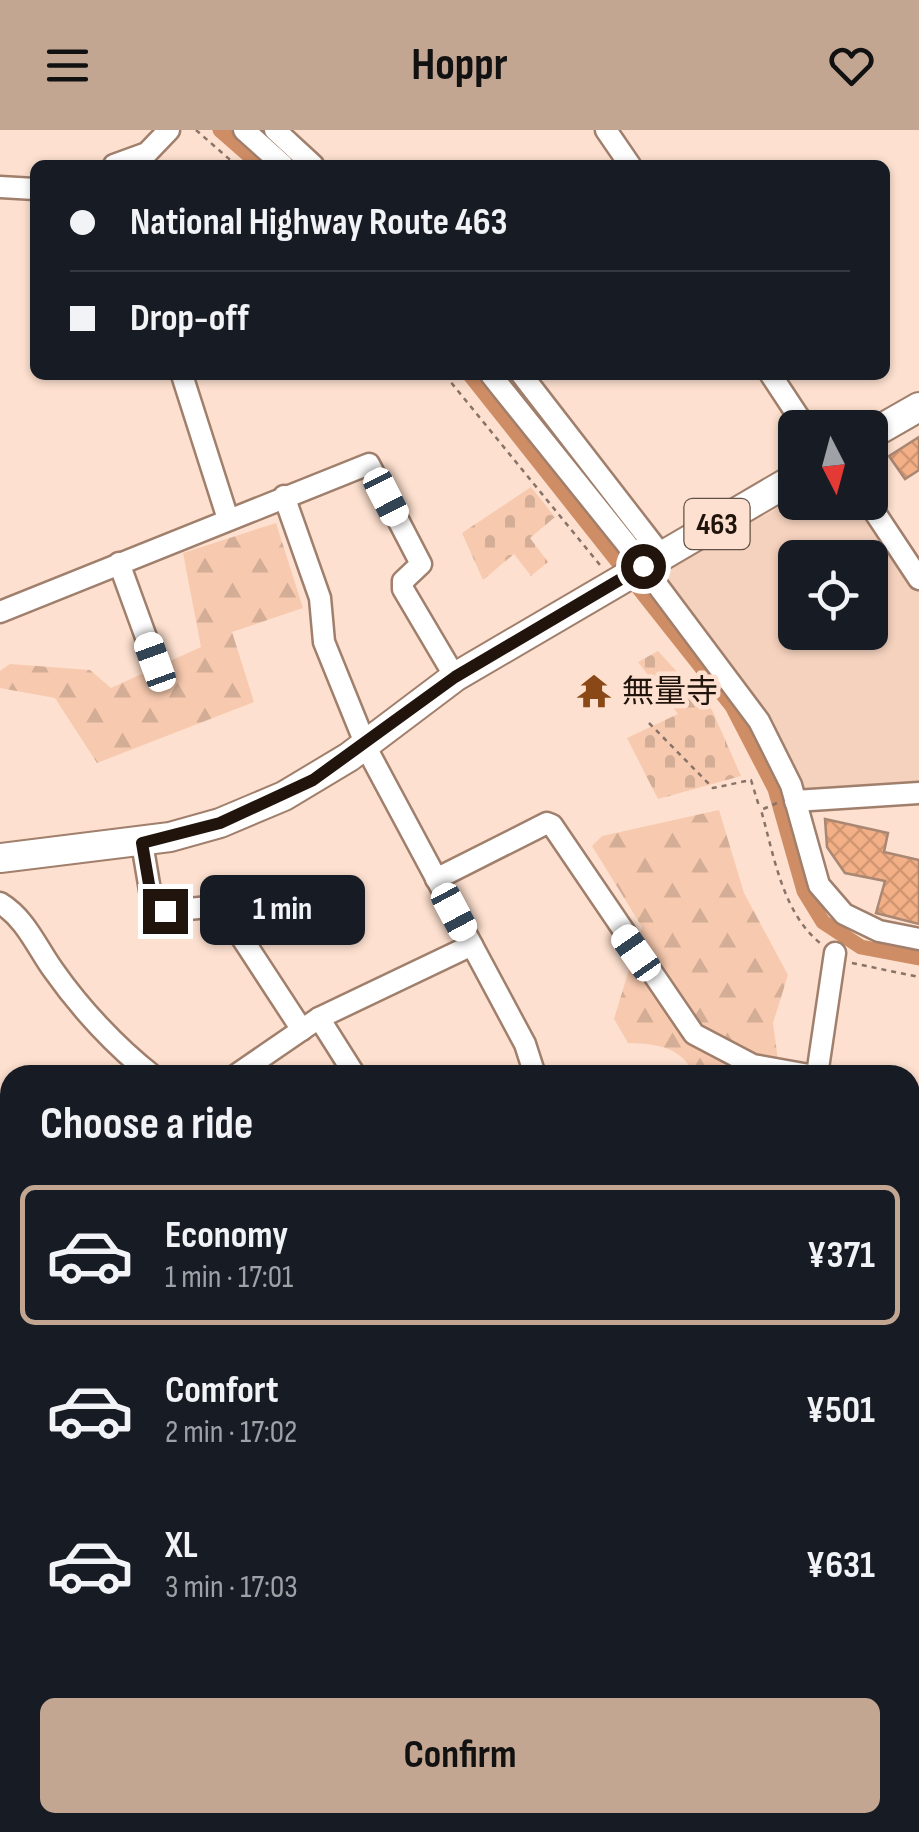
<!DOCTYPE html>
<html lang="en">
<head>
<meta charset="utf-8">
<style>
  :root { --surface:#171b24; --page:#242831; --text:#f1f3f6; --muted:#9ea1a6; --line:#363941; --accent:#c3a692 }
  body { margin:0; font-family:"Sofia Sans Condensed","Noto Sans JP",sans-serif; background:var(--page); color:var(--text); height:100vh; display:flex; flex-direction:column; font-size:38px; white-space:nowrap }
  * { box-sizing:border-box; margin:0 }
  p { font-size:32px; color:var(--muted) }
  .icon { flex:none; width:55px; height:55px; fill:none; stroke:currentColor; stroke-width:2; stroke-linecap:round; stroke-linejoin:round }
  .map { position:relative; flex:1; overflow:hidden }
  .sheet { position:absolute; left:0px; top:935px; width:920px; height:768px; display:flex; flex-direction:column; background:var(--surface); border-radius:30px 30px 0 0; box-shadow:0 2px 8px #0004 }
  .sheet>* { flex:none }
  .hud { position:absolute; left:30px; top:30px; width:860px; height:220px; border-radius:15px; box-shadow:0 2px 8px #0004; display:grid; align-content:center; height:220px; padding:0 40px; background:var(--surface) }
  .needle { width:65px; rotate:174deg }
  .controls { position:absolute; left:778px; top:280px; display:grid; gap:20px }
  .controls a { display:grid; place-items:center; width:110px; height:110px; border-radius:15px; background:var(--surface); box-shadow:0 2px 8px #0004; font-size:50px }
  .end { position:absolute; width:45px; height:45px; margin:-22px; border:12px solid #20140c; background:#fff; box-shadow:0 0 0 5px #fff }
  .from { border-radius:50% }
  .bubble { position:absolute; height:70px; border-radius:15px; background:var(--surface); box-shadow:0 2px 8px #0004; font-size:32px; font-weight:700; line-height:70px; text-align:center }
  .car { position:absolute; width:30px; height:60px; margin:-30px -15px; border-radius:12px; box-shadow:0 0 8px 2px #0007; background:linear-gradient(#fff 24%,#345 0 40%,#fff 0 76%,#345 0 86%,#fff 0) }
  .hud b { display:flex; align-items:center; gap:35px; height:95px; font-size:38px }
  .hud b+b { border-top:2px solid var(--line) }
  .hud i { width:25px; height:25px; background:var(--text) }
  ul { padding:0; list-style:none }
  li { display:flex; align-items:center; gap:30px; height:140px; margin:0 20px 15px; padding:0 20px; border:5px solid transparent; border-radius:15px }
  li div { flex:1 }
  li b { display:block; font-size:38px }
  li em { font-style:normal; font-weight:700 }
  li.active { border-color:var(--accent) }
  li>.icon { width:90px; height:90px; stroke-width:1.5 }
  h2 { padding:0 40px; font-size:45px; line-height:120px }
  .button { display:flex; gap:20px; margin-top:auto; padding:20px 40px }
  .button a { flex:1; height:115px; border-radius:15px; background:var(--accent); color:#111; font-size:40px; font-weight:700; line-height:115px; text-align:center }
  header { display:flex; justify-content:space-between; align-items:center; height:130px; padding:0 40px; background:var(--accent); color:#111; font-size:45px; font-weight:700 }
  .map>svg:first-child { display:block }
  .built { fill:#f5d2be; fill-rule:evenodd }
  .forest { fill:url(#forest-firs) }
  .cemetery { fill:url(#cemetery-stones) }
  .green { fill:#f7caaf }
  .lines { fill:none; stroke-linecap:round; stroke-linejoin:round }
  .stream { stroke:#ce8d65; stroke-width:4 }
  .canal { stroke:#ce8d65; stroke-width:15 }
  .building { fill:url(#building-cross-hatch); stroke:#a98773; stroke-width:2.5 }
  .minor-casing { stroke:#a07f6c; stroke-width:25 }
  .highway-casing { stroke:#a07f6c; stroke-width:32 }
  .path { stroke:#877367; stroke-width:2.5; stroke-dasharray:5 5; stroke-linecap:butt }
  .minor { stroke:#fff; stroke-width:20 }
  .highway { stroke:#fff; stroke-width:28 }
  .route { stroke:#20140c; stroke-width:12 }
  .labels { text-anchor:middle; stroke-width:9; stroke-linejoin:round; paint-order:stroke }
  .shield { fill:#fde0cf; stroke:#625146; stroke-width:2.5 }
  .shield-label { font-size:30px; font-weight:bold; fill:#20140c }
  .poi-label { font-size:32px; fill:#20140c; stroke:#fde0cf; text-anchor:start }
</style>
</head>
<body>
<header><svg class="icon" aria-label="menu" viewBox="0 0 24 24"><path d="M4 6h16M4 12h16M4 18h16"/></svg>Hoppr<svg class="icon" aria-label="heart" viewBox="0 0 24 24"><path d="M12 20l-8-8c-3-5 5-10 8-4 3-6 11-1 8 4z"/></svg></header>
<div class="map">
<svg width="919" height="1702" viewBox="0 0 919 1702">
  <defs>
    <pattern id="forest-firs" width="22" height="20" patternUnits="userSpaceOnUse" patternTransform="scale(2.5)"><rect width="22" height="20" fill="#f7caaf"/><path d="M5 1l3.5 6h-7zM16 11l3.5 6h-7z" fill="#d3ad95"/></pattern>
    <pattern id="cemetery-stones" width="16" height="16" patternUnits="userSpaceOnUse" patternTransform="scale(2.5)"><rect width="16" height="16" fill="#f7caaf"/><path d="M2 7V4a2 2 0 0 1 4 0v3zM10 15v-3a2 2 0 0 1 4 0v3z" fill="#d3ad95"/></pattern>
    <pattern id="building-cross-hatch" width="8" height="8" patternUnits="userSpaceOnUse" patternTransform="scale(2.5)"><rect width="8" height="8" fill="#f3af86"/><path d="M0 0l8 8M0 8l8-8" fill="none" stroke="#d09672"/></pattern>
  </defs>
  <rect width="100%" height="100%" fill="#fde0cf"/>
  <!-- built -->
  <path class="built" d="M795,368V372L859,373L919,460V659L806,665L661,444ZM795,428H870V502H795Z"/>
  <!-- forest -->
  <g class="forest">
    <path d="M276,393L303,478L232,502L254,572L97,633L55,568L0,558V541L10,534L90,540L111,558L201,517L183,423Z"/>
    <path d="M719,680L744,763L788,845L773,893L780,945H694C682,916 656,914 628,913L614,889L642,797L592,716L602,706Z"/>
  </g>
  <!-- cemetery -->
  <g class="cemetery">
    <path d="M531,357L555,387L530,408L548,432L531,446L514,424L483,450L462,403Z"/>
    <path d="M658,521L712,580L741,646L658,669L627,608L678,584L638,532Z"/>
  </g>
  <!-- green -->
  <path class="green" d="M919,1204V1358L910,1359V1242Z"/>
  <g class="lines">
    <!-- stream -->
    <g class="stream">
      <path d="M910,1212L919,1175"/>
      <path d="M910,1421L919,1420"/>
      <path d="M741,1702L747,1692"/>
    </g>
    <!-- canal -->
    <g class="canal">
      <path d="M220,0L260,35"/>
      <path d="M470,245L732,576L775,659L804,761L823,792L861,817L919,828"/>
    </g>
  </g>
  <!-- building -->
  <g class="building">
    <path d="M919,307V340L905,349L889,326Z"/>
    <path d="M825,689L888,703L884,722L919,730V794L876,783L885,751L845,743L827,717Z"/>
  </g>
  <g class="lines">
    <!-- minor casing -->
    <g class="minor-casing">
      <g id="minor">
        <path d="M244,0L283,35"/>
        <path d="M275,0L313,35"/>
        <path d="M606,0L630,35"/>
        <path d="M114,35L147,23L169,0"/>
        <path d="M0,57L35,59"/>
        <path d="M182,245L228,389"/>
        <path d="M491,245L625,412L759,591L791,655L819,755L844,784L879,801L919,809"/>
        <path d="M522,245L662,426"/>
        <path d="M771,245L806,298"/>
        <path d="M284,366L320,468L324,512L369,623L525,914L535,945"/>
        <path d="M868,372L919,449"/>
        <path d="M119,433L155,532"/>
        <path d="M0,482L369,334L421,434L403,451V459L455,547"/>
        <path d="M795,671L919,663"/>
        <path d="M142,713L152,772L164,770L165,781L221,776L302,900"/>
        <path d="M436,749L547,693L552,695L694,904L753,935L809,945"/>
        <path d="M0,773C26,789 36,816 54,841C80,878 116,917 152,945"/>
        <path d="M319,888L355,945"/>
        <path d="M236,945L319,888L472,815"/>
        <path d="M817,945L835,823"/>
        <path d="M0,1280L10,1287"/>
        <path d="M0,1568L5,1540"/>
        <path d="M910,1626L919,1628"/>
        <path d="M850,1692L856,1702"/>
        <path d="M362,1702L378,1692"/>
      </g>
    </g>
    <!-- highway casing -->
    <g class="highway-casing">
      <g id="highway">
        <path d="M870,305L919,277"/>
        <path d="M0,728L170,707L220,693L284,666L349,627L455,547L795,348"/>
      </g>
    </g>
    <!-- path -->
    <g class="path">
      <path d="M196,0L236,35"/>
      <path d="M445,245L600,435"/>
      <path d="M649,593L713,658L751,650L759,676"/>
      <path d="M777,673L761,680C774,725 782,782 820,813"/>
      <path d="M852,833L919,847"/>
    </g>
    <!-- minor -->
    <use href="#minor" class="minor"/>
    <!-- highway -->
    <use href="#highway" class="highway"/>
  </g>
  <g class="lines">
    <!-- route -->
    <path class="route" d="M165,781L164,770L152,772L142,713L220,693L313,650L455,547L643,436"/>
  </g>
  <!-- icons -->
  <defs>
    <g id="temple-bare" transform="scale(2.7)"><path d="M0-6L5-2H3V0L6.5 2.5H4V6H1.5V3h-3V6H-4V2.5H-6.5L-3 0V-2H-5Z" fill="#8a4817" stroke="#fde0cf" stroke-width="2.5" paint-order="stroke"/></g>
  </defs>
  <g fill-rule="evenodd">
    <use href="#temple-bare" x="594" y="561"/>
  </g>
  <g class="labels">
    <!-- shield labels -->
    <rect class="shield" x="684.5" y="369" width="65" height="50" rx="8"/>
    <g class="shield-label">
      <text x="717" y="404">463</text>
    </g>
    <!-- poi labels -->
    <g class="poi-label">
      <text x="622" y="572">無量寺</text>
    </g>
  </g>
</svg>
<div class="controls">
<a><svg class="needle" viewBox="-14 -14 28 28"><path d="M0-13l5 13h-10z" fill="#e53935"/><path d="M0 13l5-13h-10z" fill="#9ea1a6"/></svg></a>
<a><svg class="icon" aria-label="locate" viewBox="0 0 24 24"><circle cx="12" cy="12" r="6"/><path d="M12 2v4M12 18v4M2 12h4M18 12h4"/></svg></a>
</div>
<i class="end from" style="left:643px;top:436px"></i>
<i class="end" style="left:165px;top:781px"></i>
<div class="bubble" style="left:200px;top:745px;width:165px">1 min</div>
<i class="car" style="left:386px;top:367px;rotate:153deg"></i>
<i class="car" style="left:155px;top:532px;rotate:340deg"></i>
<i class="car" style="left:454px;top:782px;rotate:152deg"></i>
<i class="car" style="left:636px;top:823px;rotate:325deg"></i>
<div class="hud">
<b><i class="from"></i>National Highway Route 463</b>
<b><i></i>Drop-off</b>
</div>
<section class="sheet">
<h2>Choose a ride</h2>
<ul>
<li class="active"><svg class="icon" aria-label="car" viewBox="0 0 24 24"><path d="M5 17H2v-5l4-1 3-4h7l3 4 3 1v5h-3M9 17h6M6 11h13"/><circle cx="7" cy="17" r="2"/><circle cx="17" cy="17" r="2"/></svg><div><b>Economy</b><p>1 min · 17:01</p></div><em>¥371</em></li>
<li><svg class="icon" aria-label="car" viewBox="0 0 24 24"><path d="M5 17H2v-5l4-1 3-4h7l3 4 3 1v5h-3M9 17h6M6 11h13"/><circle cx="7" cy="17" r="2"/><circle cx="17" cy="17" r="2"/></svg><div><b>Comfort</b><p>2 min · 17:02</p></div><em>¥501</em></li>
<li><svg class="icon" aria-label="car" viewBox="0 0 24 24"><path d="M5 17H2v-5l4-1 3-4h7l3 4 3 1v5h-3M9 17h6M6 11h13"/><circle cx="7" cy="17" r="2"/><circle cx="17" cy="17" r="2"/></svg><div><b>XL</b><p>3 min · 17:03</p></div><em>¥631</em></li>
</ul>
<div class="button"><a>Confirm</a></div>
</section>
</div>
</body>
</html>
